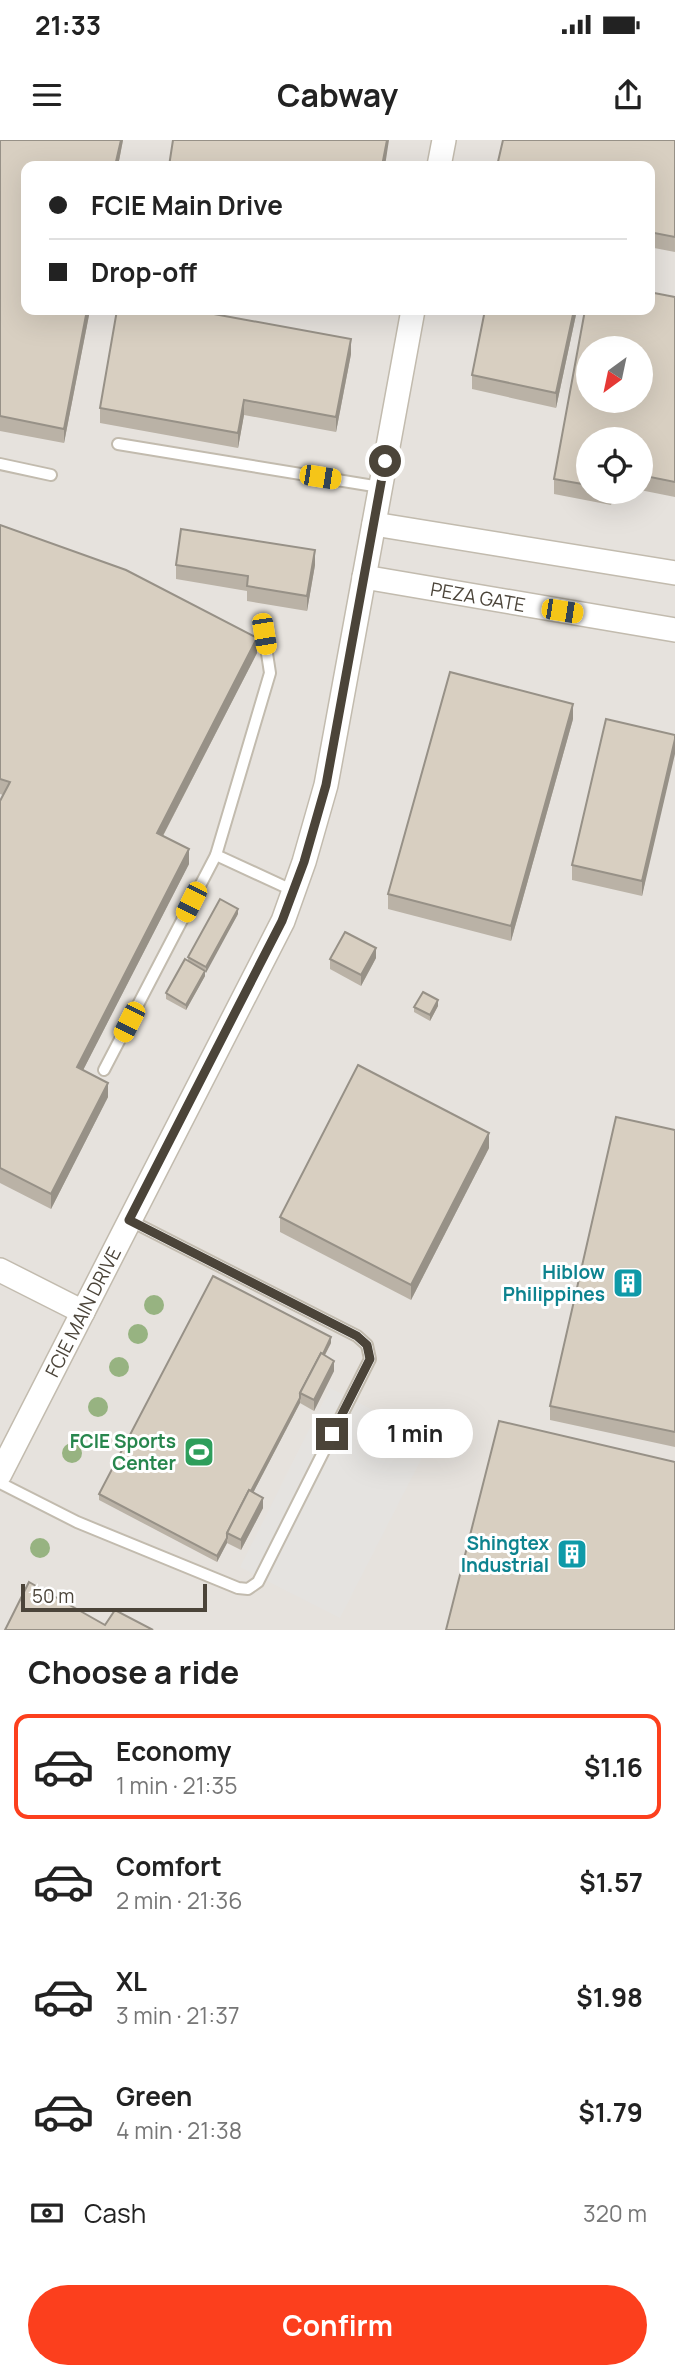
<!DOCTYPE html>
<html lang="en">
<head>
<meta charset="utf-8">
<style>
  :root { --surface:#fff; --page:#f2f2f2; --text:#222; --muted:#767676; --line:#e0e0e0; --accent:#fc3f1d }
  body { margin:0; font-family:Manrope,sans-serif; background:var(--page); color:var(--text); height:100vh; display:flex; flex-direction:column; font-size:26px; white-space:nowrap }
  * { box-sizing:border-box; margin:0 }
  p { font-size:23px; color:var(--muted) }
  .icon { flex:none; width:38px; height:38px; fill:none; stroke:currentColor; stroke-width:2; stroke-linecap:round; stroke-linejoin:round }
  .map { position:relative; height:1490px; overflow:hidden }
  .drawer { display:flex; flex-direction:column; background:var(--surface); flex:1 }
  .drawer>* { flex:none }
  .top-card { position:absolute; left:21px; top:21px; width:634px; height:154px; border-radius:14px; box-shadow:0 7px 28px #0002; display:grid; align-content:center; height:154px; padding:0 28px; background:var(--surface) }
  .needle { width:46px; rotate:213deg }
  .tools { position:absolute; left:576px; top:196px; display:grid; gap:14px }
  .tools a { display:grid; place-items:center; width:77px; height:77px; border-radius:50%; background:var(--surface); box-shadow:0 7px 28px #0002; font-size:35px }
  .scale { position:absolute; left:21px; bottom:18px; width:186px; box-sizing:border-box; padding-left:7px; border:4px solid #4b4439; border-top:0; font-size:19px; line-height:24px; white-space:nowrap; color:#4b4439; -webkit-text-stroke:5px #fff; paint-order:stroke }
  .end { position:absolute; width:32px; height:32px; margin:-16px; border:9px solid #4b4439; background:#fff; box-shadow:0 0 0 4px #fff }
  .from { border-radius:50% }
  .bubble { position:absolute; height:49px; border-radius:24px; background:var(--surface); box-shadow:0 7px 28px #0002; font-size:23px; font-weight:700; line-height:49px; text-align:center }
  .car { position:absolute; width:21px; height:42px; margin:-21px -10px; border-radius:9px; box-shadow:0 0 5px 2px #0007; background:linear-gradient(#f5c518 24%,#345 0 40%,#f5c518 0 76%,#345 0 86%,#f5c518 0) }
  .top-card b { display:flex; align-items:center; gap:24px; height:66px; font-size:26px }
  .top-card b+b { border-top:2px solid var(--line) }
  .top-card i { width:18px; height:18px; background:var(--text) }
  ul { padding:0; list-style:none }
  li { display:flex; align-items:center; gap:21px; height:105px; margin:0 14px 10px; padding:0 14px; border:4px solid transparent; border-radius:14px }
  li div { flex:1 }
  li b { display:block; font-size:26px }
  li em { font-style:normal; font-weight:700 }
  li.selected { border-color:var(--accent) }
  li>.icon { width:63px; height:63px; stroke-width:1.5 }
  h2 { padding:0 28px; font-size:32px; line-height:84px }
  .pay { display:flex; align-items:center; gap:18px; height:77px; padding:0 28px; font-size:26px }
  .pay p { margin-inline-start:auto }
  .cta { display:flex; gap:14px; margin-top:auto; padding:14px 28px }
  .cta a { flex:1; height:80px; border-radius:42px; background:var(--accent); color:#fff; font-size:28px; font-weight:700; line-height:80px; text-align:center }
  .status { display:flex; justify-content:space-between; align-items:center; height:49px; padding:0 35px; background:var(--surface); direction:ltr }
  .status svg { height:19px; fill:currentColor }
  header { display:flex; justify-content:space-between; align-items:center; height:91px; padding:0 28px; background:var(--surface); font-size:32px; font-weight:700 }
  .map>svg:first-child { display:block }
  .industrial { fill:#e6e2dd; fill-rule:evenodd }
  .parking { fill:#e5e3e0 }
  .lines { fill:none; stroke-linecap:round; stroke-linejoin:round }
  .service-casing { stroke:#c2bbae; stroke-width:14 }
  .minor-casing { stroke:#c2bbae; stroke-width:26 }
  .service { stroke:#fff; stroke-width:10 }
  .minor { stroke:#fff; stroke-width:23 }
  .tree { fill:#97b381 }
  .wall { fill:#bab2a6 }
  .shaded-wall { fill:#979187 }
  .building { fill:#d8cfc1; stroke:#979187; stroke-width:2; fill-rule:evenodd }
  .route { stroke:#4b4439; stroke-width:9 }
  .labels { text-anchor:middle; stroke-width:6; stroke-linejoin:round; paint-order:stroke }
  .street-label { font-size:19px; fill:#4b4439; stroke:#fff }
  .culture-label { font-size:19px; font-weight:bold; fill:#0d838f; stroke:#fff; text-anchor:end }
  .leisure-label { font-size:19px; font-weight:bold; fill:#27864d; stroke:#fff; text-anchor:end }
</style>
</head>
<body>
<div class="status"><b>21:33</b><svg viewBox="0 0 49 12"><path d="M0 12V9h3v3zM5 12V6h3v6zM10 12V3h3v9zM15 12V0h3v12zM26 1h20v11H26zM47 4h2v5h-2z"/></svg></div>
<header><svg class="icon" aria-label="menu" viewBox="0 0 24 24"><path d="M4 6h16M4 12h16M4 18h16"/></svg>Cabway<svg class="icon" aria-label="share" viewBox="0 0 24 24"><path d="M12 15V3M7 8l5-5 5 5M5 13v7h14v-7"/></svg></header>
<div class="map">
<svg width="675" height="1490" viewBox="0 0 675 1490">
  <rect width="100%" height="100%" fill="#f6f3ec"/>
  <!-- industrial -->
  <path class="industrial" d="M0,0H675V1490H0ZM26,26H649V170H26ZM588,208H640V261H588ZM588,299H640V352H588Z"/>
  <!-- parking -->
  <path class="parking" d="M330,1248L431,1300L340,1478L240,1427Z"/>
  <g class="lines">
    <!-- service casing -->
    <g class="service-casing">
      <g id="service">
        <path d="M118,304L380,347"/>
        <path d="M0,324L51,335"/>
        <path d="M216,715L294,751"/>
        <path d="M104,930L216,715L270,533L264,494"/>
        <path d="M0,1343L77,1382L238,1448L248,1449L258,1442L370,1219L367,1205L357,1196L129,1080"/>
      </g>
    </g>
    <!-- minor casing -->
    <g class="minor-casing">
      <g id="minor">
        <path d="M439,26L444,0"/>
        <path d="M374,384L675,433"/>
        <path d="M364,437L675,490"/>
        <path d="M0,1130L83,1172"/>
        <path d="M0,1334L283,781L304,722L326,645L413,170"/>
      </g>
    </g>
    <!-- service -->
    <use href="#service" class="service"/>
    <!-- minor -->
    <use href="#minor" class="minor"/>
  </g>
  <!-- trees -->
  <g class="tree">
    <circle cx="154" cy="1165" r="10"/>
    <circle cx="138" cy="1194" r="10"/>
    <circle cx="119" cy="1227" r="10"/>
    <circle cx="98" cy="1267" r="10"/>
    <circle cx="72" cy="1313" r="10"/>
    <circle cx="40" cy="1408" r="10"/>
  </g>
  <!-- wall -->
  <g class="wall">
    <path d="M0,0H123L118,26L26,170H90L64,303L0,291Z"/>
    <path d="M675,0V112L649,107V26Z"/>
    <path d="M675,157V357L640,350V299H588V352H613L611,365L554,354V339Z"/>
    <path d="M577,170L556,268L472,249V235Z"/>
    <path d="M351,214L336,292L244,275L238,308L100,283V268Z"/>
    <path d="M0,385L257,513L163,696L189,724L83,930L108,957L51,1069L0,1043V661L3,655L0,654Z"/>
    <path d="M176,425H315L307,471L247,461V451L176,439Z"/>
    <path d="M573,579L511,801L388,769V754Z"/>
    <path d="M675,595L642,756L572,740V725Z"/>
    <path d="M238,774L205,832V836L186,870L166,859V853L188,821V817Z"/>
    <path d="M376,818L361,846L330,829V819Z"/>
    <path d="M438,866L430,881L414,872V867Z"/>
    <path d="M675,990V1307L550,1280V1266Z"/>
    <path d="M489,1008L411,1160L280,1092V1077Z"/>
    <path d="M331,1203L325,1215L334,1231L314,1271L300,1263L253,1353L263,1368L241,1410L227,1403L217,1422L99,1360V1354Z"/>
  </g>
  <!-- shaded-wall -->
  <g class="shaded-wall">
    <path d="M121,0H123L118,26H115Z"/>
    <path d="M387,0H389L385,26H382Z"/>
    <path d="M87,170H90L64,303V289Z"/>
    <path d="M574,170H577L556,268V253Z"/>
    <path d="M351,199V214L336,292V277Z"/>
    <path d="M244,260V275L238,308V293Z"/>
    <path d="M611,352H613L611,365Z"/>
    <path d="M315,410V425L307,471V456Z"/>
    <path d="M257,498V513L157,707V693Z"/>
    <path d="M573,564V579L511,801V786Z"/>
    <path d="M675,599V614L642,756V741Z"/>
    <path d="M189,709V724L77,942V927Z"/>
    <path d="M238,769V774L206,833V827Z"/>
    <path d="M376,808V818L361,846V835Z"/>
    <path d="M205,831V836L186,870V865Z"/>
    <path d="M438,860V866L430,881V875Z"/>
    <path d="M108,943V957L51,1069V1054Z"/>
    <path d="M489,993V1008L411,1160V1145Z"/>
    <path d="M331,1197V1203L304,1255L302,1254Z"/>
    <path d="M334,1221V1231L314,1271V1260Z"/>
    <path d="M300,1258V1263L231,1395L229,1394Z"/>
    <path d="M263,1358V1368L241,1410V1400Z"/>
    <path d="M227,1398V1403L217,1422V1416Z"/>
  </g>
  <!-- building -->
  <g class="building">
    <path d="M0,0H121L115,26H26V170H87L64,289L0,276Z"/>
    <path d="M173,0H387L382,26H169Z"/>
    <path d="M503,0H675V97L649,92V26H497Z"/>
    <path d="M649,152L675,157V342L640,335V299H588V345L554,339L585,170H649ZM588,208H640V261H588Z"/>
    <path d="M117,170H192L351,199L336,277L244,260L238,293L100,268Z"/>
    <path d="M485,170H574L556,253L472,235Z"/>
    <path d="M0,385L126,430L257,498L157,693L189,709L77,927L108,943L51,1054L0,1028V661L10,642L0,639Z"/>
    <path d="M181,389L315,410L307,456L247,446L248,436L176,425Z"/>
    <path d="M450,532L573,564L511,786L388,754Z"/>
    <path d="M606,579L675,595V599L642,741L572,725Z"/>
    <path d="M220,759L238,769L206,827L188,817Z"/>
    <path d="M345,792L376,808L361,835L330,819Z"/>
    <path d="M185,819L205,831L186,865L166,853Z"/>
    <path d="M423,852L438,860L430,875L414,867Z"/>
    <path d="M358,925L489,993L411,1145L280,1077Z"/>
    <path d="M616,977L675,990V1292L550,1266Z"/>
    <path d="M213,1136L331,1197L323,1214L321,1213L300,1253V1258L251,1351L249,1350L227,1393V1398L217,1416L99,1354Z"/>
    <path d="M321,1213L334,1221L314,1260L300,1253Z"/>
    <path d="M499,1281L675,1322V1490H446Z"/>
    <path d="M249,1350L263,1358L241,1400L227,1393Z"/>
    <path d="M29,1442L105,1485L115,1470L153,1490H5Z"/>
  </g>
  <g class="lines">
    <!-- route -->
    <path class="route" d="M332,1294L370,1219L367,1205L357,1196L129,1080L282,781L304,722L326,645L385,321"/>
  </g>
  <!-- icons -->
  <defs>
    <g id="building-square" transform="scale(1.575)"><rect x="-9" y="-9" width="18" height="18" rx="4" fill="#0f9aa8" stroke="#fff"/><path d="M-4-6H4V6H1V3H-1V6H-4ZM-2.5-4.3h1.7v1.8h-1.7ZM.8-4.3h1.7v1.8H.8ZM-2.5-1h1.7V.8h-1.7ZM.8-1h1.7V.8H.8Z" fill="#fff"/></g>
    <g id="stadium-square" transform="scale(1.575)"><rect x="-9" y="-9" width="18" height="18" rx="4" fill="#2e9e5b" stroke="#fff"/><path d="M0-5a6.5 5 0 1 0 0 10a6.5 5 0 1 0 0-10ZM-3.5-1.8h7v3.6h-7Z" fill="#fff"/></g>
  </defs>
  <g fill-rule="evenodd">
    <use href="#building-square" x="628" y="1143"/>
    <use href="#stadium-square" x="199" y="1312"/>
    <use href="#building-square" x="572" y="1414"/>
  </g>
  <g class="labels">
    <!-- street labels -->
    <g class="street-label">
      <text transform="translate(478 457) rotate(10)" y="7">PEZA GATE</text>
      <text transform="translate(83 1172) rotate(-63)" y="7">FCIE MAIN DRIVE</text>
    </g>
    <!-- culture labels -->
    <g class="culture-label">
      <text x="605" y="1139">Hiblow<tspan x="605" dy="22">Philippines</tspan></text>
      <text x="549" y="1410">Shingtex<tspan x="549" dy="22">Industrial</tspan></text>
    </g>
    <!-- leisure labels -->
    <g class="leisure-label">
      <text x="176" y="1308">FCIE Sports<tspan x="176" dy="22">Center</tspan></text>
    </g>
  </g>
</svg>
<div class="tools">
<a><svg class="needle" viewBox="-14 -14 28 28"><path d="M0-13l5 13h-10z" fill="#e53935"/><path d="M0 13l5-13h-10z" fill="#767676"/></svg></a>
<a><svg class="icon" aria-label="locate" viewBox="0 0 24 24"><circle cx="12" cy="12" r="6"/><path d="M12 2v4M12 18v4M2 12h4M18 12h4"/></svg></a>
</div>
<div class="scale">50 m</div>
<i class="end from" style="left:385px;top:321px"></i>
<i class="end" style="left:332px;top:1294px"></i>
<div class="bubble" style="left:357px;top:1269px;width:116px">1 min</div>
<i class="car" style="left:320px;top:337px;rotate:99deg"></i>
<i class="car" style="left:562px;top:471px;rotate:99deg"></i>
<i class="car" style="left:264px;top:494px;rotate:171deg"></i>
<i class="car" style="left:191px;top:762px;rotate:207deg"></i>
<i class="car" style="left:129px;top:882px;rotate:207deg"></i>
<div class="top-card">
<b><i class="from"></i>FCIE Main Drive</b>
<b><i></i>Drop-off</b>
</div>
</div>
<section class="drawer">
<h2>Choose a ride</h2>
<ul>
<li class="selected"><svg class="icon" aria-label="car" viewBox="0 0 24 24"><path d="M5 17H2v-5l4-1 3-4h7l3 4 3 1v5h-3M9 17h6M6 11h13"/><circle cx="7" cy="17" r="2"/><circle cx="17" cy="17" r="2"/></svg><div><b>Economy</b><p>1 min · 21:35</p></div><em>$1.16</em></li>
<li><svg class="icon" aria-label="car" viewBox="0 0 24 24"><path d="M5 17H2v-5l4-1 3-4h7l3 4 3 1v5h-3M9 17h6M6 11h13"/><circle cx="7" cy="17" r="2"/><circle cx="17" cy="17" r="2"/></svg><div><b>Comfort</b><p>2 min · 21:36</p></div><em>$1.57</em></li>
<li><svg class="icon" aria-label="car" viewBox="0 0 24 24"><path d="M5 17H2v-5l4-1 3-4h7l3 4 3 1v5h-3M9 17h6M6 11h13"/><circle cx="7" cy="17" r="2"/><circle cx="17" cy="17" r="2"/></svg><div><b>XL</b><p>3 min · 21:37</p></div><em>$1.98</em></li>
<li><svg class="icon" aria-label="car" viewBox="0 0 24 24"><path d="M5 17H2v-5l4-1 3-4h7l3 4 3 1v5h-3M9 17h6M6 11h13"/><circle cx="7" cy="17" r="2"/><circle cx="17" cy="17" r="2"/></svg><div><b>Green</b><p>4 min · 21:38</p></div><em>$1.79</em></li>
</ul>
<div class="pay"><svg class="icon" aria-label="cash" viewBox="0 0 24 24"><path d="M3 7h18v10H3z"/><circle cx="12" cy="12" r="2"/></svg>Cash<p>320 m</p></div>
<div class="cta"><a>Confirm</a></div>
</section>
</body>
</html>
